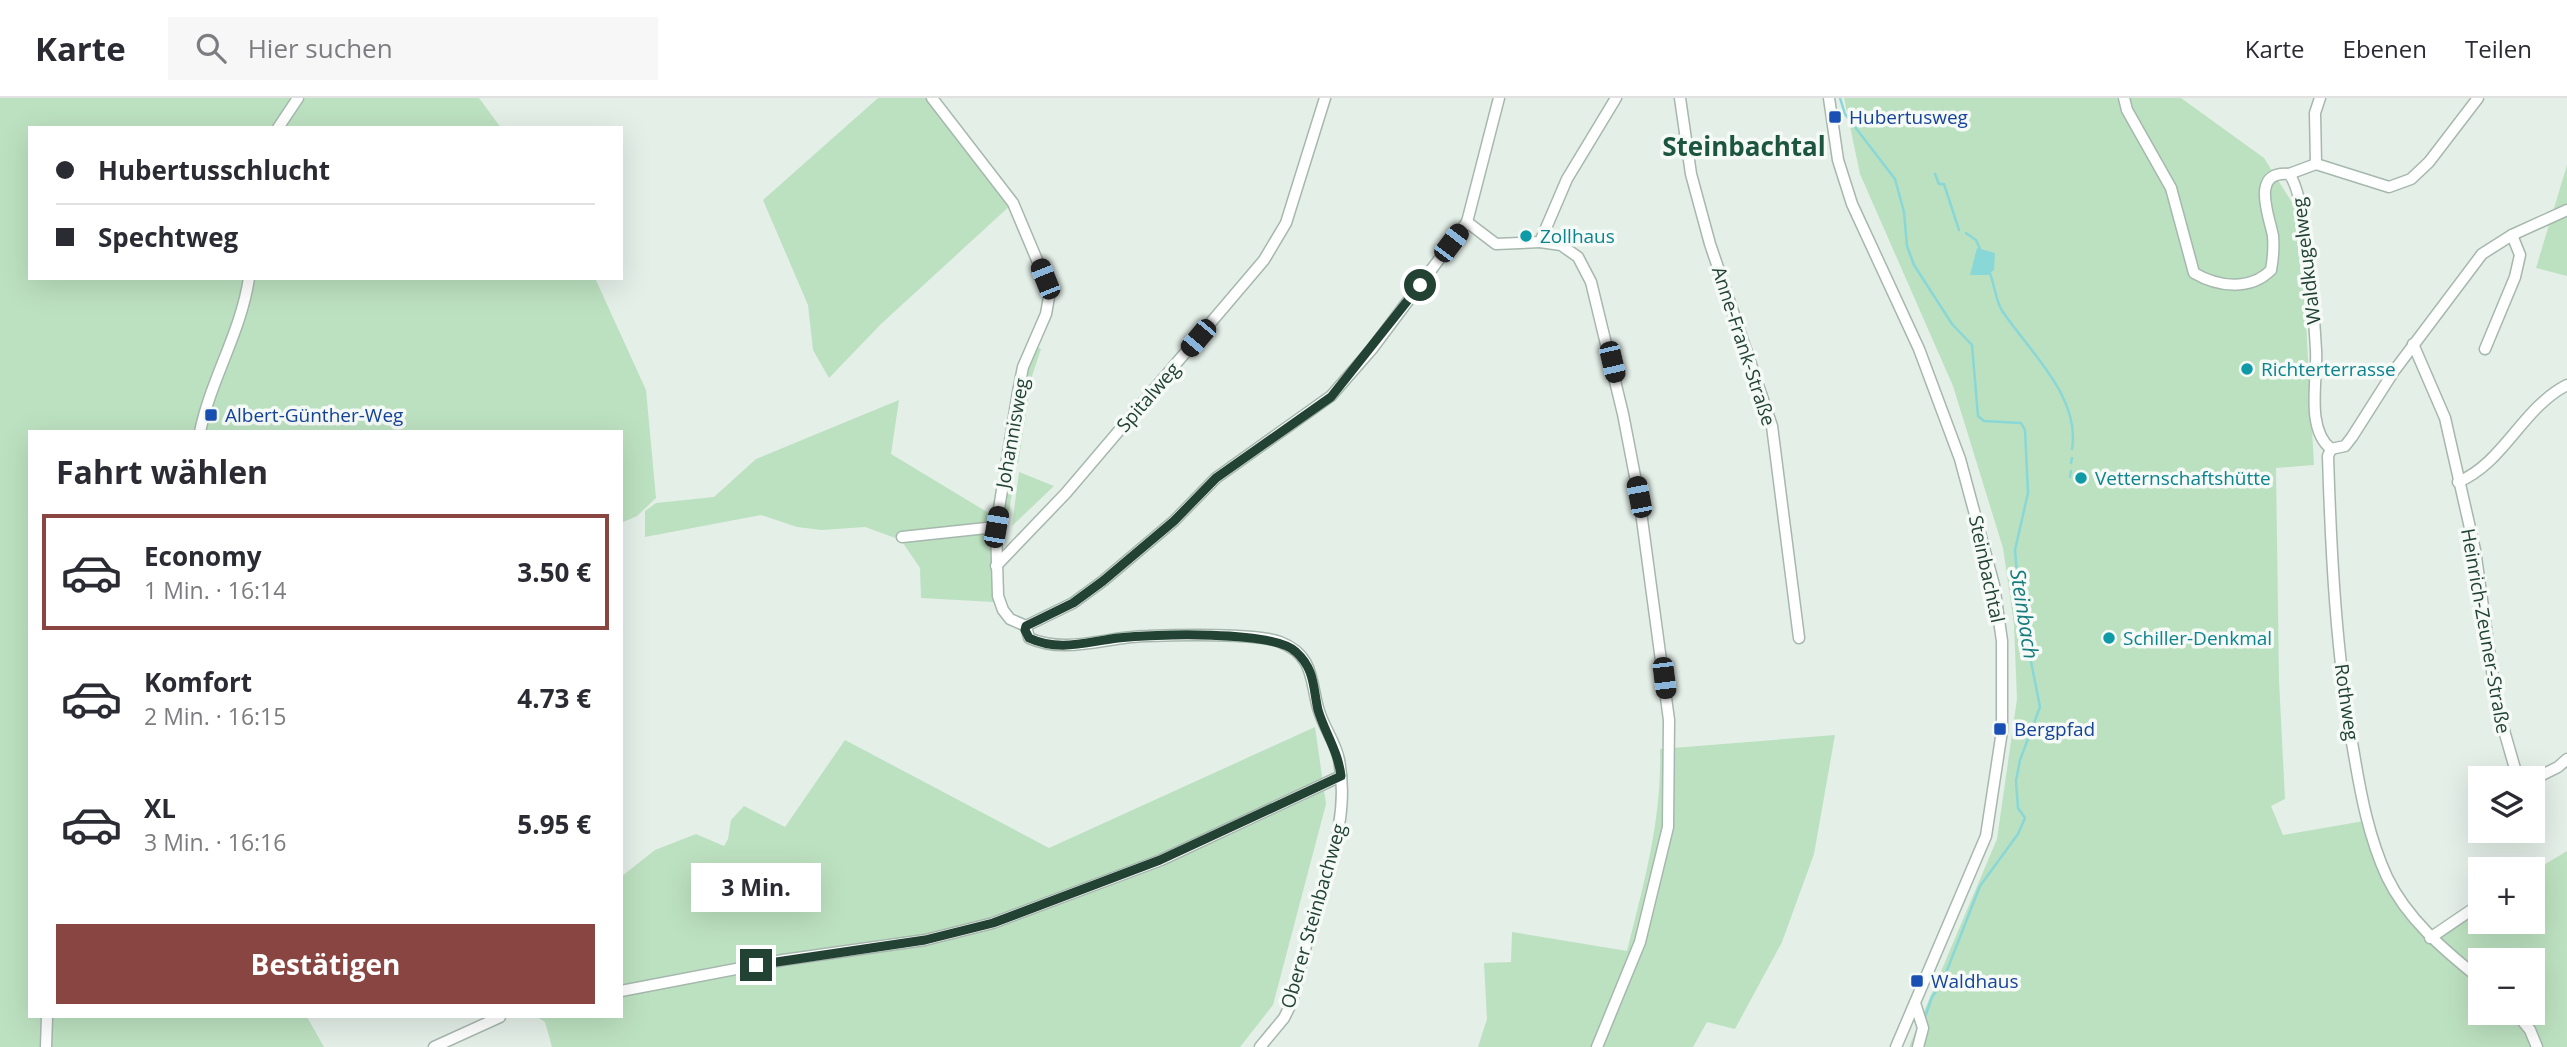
<!DOCTYPE html>
<html lang="de">
<head>
<meta charset="utf-8">
<style>
  :root { --surface:#fff; --page:#f7f7f7; --text:#2b2b33; --muted:#7c7c81; --line:#e1e1e2; --accent:#894542 }
  body { margin:0; font-family:"Open Sans",sans-serif; background:var(--page); color:var(--text); height:100vh; display:flex; flex-direction:column; font-size:26px; white-space:nowrap }
  * { box-sizing:border-box; margin:0 }
  p { font-size:23px; color:var(--muted) }
  .icon { flex:none; width:38px; height:38px; fill:none; stroke:currentColor; stroke-width:2; stroke-linecap:round; stroke-linejoin:round }
  .map { position:relative; flex:1; overflow:hidden }
  .drawer { position:absolute; left:28px; top:332px; width:595px; height:588px; display:flex; flex-direction:column; background:var(--surface); border-radius:0px; box-shadow:0 7px 28px #0002 }
  .drawer>* { flex:none }
  .guide { position:absolute; left:28px; top:28px; width:595px; height:154px; border-radius:0px; box-shadow:0 7px 28px #0002; display:grid; align-content:center; height:154px; padding:0 28px; background:var(--surface) }
  .fabs { position:absolute; left:2468px; top:668px; display:grid; gap:14px }
  .fabs a { display:grid; place-items:center; width:77px; height:77px; border-radius:0px; background:var(--surface); box-shadow:0 7px 28px #0002; font-size:35px }
  .end { position:absolute; width:32px; height:32px; margin:-16px; border:9px solid #224234; background:#fff; box-shadow:0 0 0 4px #fff }
  .from { border-radius:50% }
  .bubble { position:absolute; height:49px; border-radius:0px; background:var(--surface); box-shadow:0 7px 28px #0002; font-size:23px; font-weight:700; line-height:49px; text-align:center }
  .car { position:absolute; width:21px; height:42px; margin:-21px -10px; border-radius:9px; box-shadow:0 0 5px 2px #0007; background:linear-gradient(#222 24%,#8ab4d8 0 40%,#222 0 76%,#8ab4d8 0 86%,#222 0) }
  .guide b { display:flex; align-items:center; gap:24px; height:66px; font-size:26px }
  .guide b+b { border-top:2px solid var(--line) }
  .guide i { width:18px; height:18px; background:var(--text) }
  ul { padding:0; list-style:none }
  li { display:flex; align-items:center; gap:21px; height:116px; margin:0 14px 10px; padding:0 14px; border:4px solid transparent; border-radius:0px }
  li div { flex:1 }
  li b { display:block; font-size:26px }
  li em { font-style:normal; font-weight:700 }
  li.current { border-color:var(--accent) }
  li>.icon { width:63px; height:63px; stroke-width:1.5 }
  h2 { padding:0 28px; font-size:32px; line-height:84px }
  .cta { display:flex; gap:14px; margin-top:auto; padding:14px 28px }
  .cta a { flex:1; height:80px; border-radius:0px; background:var(--accent); color:#fff; font-size:28px; font-weight:700; line-height:80px; text-align:center }
  header { display:flex; align-items:center; gap:42px; box-sizing:border-box; height:98px; padding:0 35px; background:var(--surface); border-bottom:2px solid var(--line) }
  header strong { font-size:33px }
  nav { display:flex; gap:38px; margin-inline-start:auto; font-size:24px }
  .search { width:490px; height:63px; background:var(--page); display:flex; align-items:center; gap:18px; box-sizing:border-box; padding:0 24px; border-radius:0px; color:var(--muted); font-size:26px }
  .map>svg:first-child { display:block }
  .green { fill:#bce1c0; fill-rule:evenodd }
  .water { fill:#89d7d7 }
  .lines { fill:none; stroke-linecap:round; stroke-linejoin:round }
  .stream { stroke:#89d7d7; stroke-width:2.5 }
  .street-casing { stroke:#a6b8ae; stroke-width:13 }
  .street { stroke:#fff; stroke-width:10 }
  .route { stroke:#224234; stroke-width:9 }
  .transit-dot { fill:#1a4fb4; stroke:#f5faf7; stroke-width:2.5 }
  .culture-dot { fill:#0f9aa8; stroke:#f5faf7; stroke-width:2.5 }
  .labels { text-anchor:middle; stroke-width:7; stroke-linejoin:round; paint-order:stroke }
  .transit-label { font-size:19px; fill:#164399; stroke:#f5faf7; text-anchor:start }
  .culture-label { font-size:19px; fill:#0d838f; stroke:#f5faf7; text-anchor:start }
  .street-label { font-size:19px; fill:#224234; stroke:#f5faf7 }
  .water-label { font-size:21px; font-style:italic; fill:#167b7d; stroke:#f5faf7 }
  .district-label { font-size:26px; font-weight:bold; fill:#1c563f; stroke:#f5faf7 }
</style>
</head>
<body>
<header>
<strong>Karte</strong>
<div class="search"><svg class="icon" aria-label="search" viewBox="0 0 24 24"><circle cx="10" cy="10" r="6"/><path d="M15 15l6 6"/></svg>Hier suchen</div>
<nav><a>Karte</a><a>Ebenen</a><a>Teilen</a></nav>
</header>
<div class="map">
<svg width="2567" height="949" viewBox="0 0 2567 949">
  <rect width="100%" height="100%" fill="#e4efe8"/>
  <!-- green -->
  <g class="green">
    <path d="M0,0H479L501,30H30V180H595L646,292L656,400L637,418L621,425V334H30V919H307L324,949H0Z"/>
    <path d="M878,0H932L1013,105L881,226L829,280L813,252L808,207L763,102Z"/>
    <path d="M1844,0H2181L2264,60L2300,117L2314,367L2276,370L2279,582L2285,701L2271,708L2283,737L2364,723L2387,782L2429,843L2480,809V824H2532V774L2567,753V949H1909L1997,741L2017,601L2014,527L2003,450L1953,288L1860,76ZM2480,863H2532V915H2480Z"/>
    <path d="M2567,67V178L2536,170Z"/>
    <path d="M1033,247L1041,251L1032,278L1018,366L1009,353Z"/>
    <path d="M899,302L891,356L992,417L994,504L921,500L920,470L901,442L865,429L822,432L797,429L761,417L645,439V413L656,405L714,399L756,361Z"/>
    <path d="M1015,372L1006,436L999,442L1011,373Z"/>
    <path d="M1019,374L1054,388L1012,428Z"/>
    <path d="M1315,629L1326,706L1273,907L1240,949H552L545,924L537,919H621L622,778L655,752L696,736L724,748L728,741L731,722L744,708L785,729L845,642L1049,750Z"/>
    <path d="M1835,637L1814,756L1782,844L1735,931L1707,924L1693,949H1478L1487,921L1484,865L1511,864L1512,834L1627,853C1644,785 1662,721 1660,651Z"/>
  </g>
  <!-- water -->
  <path class="water" d="M1977,150L1995,155L1994,172L1988,177H1970Z"/>
  <g class="lines">
    <!-- stream -->
    <g class="stream">
      <path d="M1840,0L1845,16L1895,81L1904,114L1907,148L1914,167L1952,226L1972,247L1978,318L1984,323L2021,325L2025,332L2028,395L2015,452L2019,503L2040,609L2020,662L2016,683L2018,710L2025,720L2018,736L1980,788L1942,885L1932,899L1925,919"/>
      <path d="M1935,76L1939,86H1944L1959,132"/>
      <path d="M1966,135L1976,142L1980,151"/>
      <path d="M1989,173C1995,186 1995,203 2003,214C2030,254 2081,300 2072,351"/>
      <path d="M2071,365L2072,360"/>
      <path d="M2070,379L2071,373"/>
    </g>
    <!-- street casing -->
    <g class="street-casing">
      <g id="street">
        <path d="M932,0L1013,105L1045,181L1049,199L1046,216L1023,269L1018,294L996,429L998,498L1003,512L1010,521L1026,528"/>
        <path d="M1680,0L1691,76L1710,146L1772,328L1799,540"/>
        <path d="M1829,0L1838,62L1852,106L1919,251L1960,361L1994,487L2002,543V633L1986,738L1896,949"/>
        <path d="M2124,0L2127,12L2171,90L2194,175C2218,189 2250,193 2271,172C2273,161 2274,150 2273,138C2269,117 2250,73 2289,76C2307,97 2314,219 2316,252C2318,281 2305,330 2331,351"/>
        <path d="M278,30L298,0"/>
        <path d="M2316,66L2315,15L2320,0"/>
        <path d="M2289,76L2316,66L2389,89L2411,81L2429,64L2478,0"/>
        <path d="M1467,124L1499,0"/>
        <path d="M1540,144L1561,147L1578,159L1591,184L1623,316L1639,399L1669,622L1668,729L1640,844L1597,949"/>
        <path d="M2413,246L2445,320L2475,452L2497,608L2518,681"/>
        <path d="M2485,251L2515,179L2520,157L2512,137"/>
        <path d="M200,334C211,281 241,234 249,180"/>
        <path d="M2331,351L2328,358C2331,457 2336,557 2354,656C2361,698 2369,740 2387,779C2407,821 2444,852 2480,881"/>
        <path d="M2331,351L2345,348L2352,339L2394,273L2482,156L2512,137L2567,112"/>
        <path d="M2458,384C2504,365 2522,310 2567,287"/>
        <path d="M902,439L996,429"/>
        <path d="M996,468L1066,395L1264,162L1286,125L1325,0"/>
        <path d="M1026,528L1073,505L1103,483L1174,423L1216,380L1331,298L1372,251L1467,124L1496,146L1540,144L1567,81L1616,0"/>
        <path d="M1026,528L1029,540C1067,557 1108,538 1148,538C1176,537 1258,535 1280,544C1316,558 1310,586 1319,613C1324,630 1336,645 1339,662C1350,719 1328,769 1313,822C1305,849 1299,877 1292,904L1284,920L1260,949"/>
        <path d="M2532,682L2558,669L2567,661"/>
        <path d="M2430,840L2480,806"/>
        <path d="M621,893L783,862L925,842L993,825L1161,762L1341,678"/>
        <path d="M1915,905L1923,930L1918,949"/>
        <path d="M2516,915L2530,932L2537,949"/>
        <path d="M46,949L47,919"/>
        <path d="M434,949L500,919"/>
      </g>
    </g>
    <!-- street -->
    <use href="#street" class="street"/>
  </g>
  <g class="lines">
    <!-- route -->
    <path class="route" d="M756,867L925,842L993,825L1160,762L1341,678C1338,653 1325,635 1318,612C1313,590 1315,571 1296,554C1274,532 1152,536 1118,540C1086,544 1059,554 1029,540L1025,532L1026,528L1073,505L1103,483L1174,423L1216,380L1331,299L1420,187"/>
  </g>
  <!-- markers -->
  <g class="transit-dot">
    <rect x="1828" y="12" width="14" height="14" rx="3.5"/>
    <rect x="204" y="310" width="14" height="14" rx="3.5"/>
    <rect x="1993" y="624" width="14" height="14" rx="3.5"/>
    <rect x="1910" y="876" width="14" height="14" rx="3.5"/>
  </g>
  <g class="culture-dot">
    <circle cx="1526" cy="138" r="7"/>
    <circle cx="2247" cy="271" r="7"/>
    <circle cx="2081" cy="380" r="7"/>
    <circle cx="2109" cy="540" r="7"/>
  </g>
  <g class="labels">
    <!-- transit labels -->
    <g class="transit-label">
      <text x="1849" y="26">Hubertusweg</text>
      <text x="225" y="324">Albert-Günther-Weg</text>
      <text x="2014" y="638">Bergpfad</text>
      <text x="1931" y="890">Waldhaus</text>
    </g>
    <!-- culture labels -->
    <g class="culture-label">
      <text x="1540" y="145">Zollhaus</text>
      <text x="2261" y="278">Richterterrasse</text>
      <text x="2095" y="387">Vetternschaftshütte</text>
      <text x="2123" y="547">Schiller-Denkmal</text>
    </g>
    <!-- street labels -->
    <g class="street-label">
      <text transform="translate(2306 163) rotate(-97)" y="7">Waldkugelweg</text>
      <text transform="translate(1744 248) rotate(72)" y="7">Anne-Frank-Straße</text>
      <text transform="translate(1148 299) rotate(-49)" y="7">Spitalweg</text>
      <text transform="translate(1012 335) rotate(-80)" y="7">Johannisweg</text>
      <text transform="translate(1987 471) rotate(78)" y="7">Steinbachtal</text>
      <text transform="translate(2486 533) rotate(80)" y="7">Heinrich-Zeuner-Straße</text>
      <text transform="translate(2347 604) rotate(82)" y="7">Rothweg</text>
      <text transform="translate(1313 818) rotate(-74)" y="7">Oberer Steinbachweg</text>
    </g>
    <!-- water labels -->
    <g class="water-label">
      <text transform="translate(2024 516) rotate(81)" y="7">Steinbach</text>
    </g>
    <!-- district labels -->
    <g class="district-label">
      <text x="1744" y="58">Steinbachtal</text>
    </g>
  </g>
</svg>
<div class="fabs">
<a><svg class="icon" aria-label="layers" viewBox="0 0 24 24"><path d="M12 4l9 5-9 5-9-5zM3 14l9 5 9-5"/></svg></a>
<a>+</a>
<a>−</a>
</div>
<i class="end from" style="left:1420px;top:187px"></i>
<i class="end" style="left:756px;top:867px"></i>
<div class="bubble" style="left:691px;top:765px;width:130px">3 Min.</div>
<i class="car" style="left:1451px;top:145px;rotate:37deg"></i>
<i class="car" style="left:1045px;top:181px;rotate:338deg"></i>
<i class="car" style="left:1198px;top:240px;rotate:220deg"></i>
<i class="car" style="left:1612px;top:264px;rotate:167deg"></i>
<i class="car" style="left:1639px;top:399px;rotate:349deg"></i>
<i class="car" style="left:996px;top:429px;rotate:10deg"></i>
<i class="car" style="left:1664px;top:580px;rotate:173deg"></i>
<div class="guide">
<b><i class="from"></i>Hubertusschlucht</b>
<b><i></i>Spechtweg</b>
</div>
<section class="drawer">
<h2>Fahrt wählen</h2>
<ul>
<li class="current"><svg class="icon" aria-label="car" viewBox="0 0 24 24"><path d="M5 17H2v-5l4-1 3-4h7l3 4 3 1v5h-3M9 17h6M6 11h13"/><circle cx="7" cy="17" r="2"/><circle cx="17" cy="17" r="2"/></svg><div><b>Economy</b><p>1 Min. · 16:14</p></div><em>3.50 €</em></li>
<li><svg class="icon" aria-label="car" viewBox="0 0 24 24"><path d="M5 17H2v-5l4-1 3-4h7l3 4 3 1v5h-3M9 17h6M6 11h13"/><circle cx="7" cy="17" r="2"/><circle cx="17" cy="17" r="2"/></svg><div><b>Komfort</b><p>2 Min. · 16:15</p></div><em>4.73 €</em></li>
<li><svg class="icon" aria-label="car" viewBox="0 0 24 24"><path d="M5 17H2v-5l4-1 3-4h7l3 4 3 1v5h-3M9 17h6M6 11h13"/><circle cx="7" cy="17" r="2"/><circle cx="17" cy="17" r="2"/></svg><div><b>XL</b><p>3 Min. · 16:16</p></div><em>5.95 €</em></li>
</ul>
<div class="cta"><a>Bestätigen</a></div>
</section>
</div>
</body>
</html>
